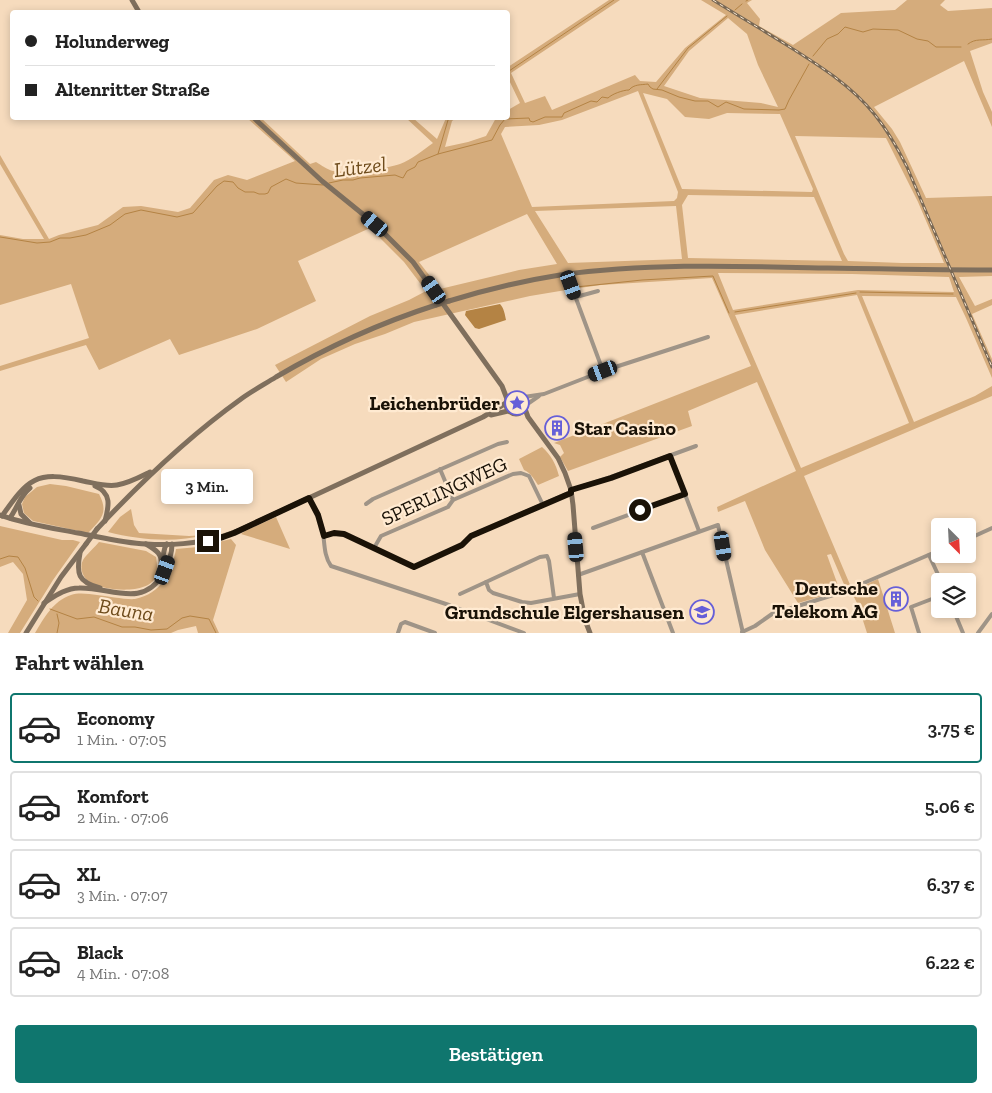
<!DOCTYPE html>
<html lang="de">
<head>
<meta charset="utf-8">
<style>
  :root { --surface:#fff; --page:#f2f2f2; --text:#222; --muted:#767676; --line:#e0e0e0; --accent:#0f766e }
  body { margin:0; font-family:"Zilla Slab",serif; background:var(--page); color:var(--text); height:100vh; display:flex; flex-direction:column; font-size:19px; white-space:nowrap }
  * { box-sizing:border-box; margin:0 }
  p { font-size:16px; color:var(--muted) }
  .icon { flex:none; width:28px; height:28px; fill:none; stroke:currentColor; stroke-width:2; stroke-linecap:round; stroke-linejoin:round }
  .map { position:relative; height:633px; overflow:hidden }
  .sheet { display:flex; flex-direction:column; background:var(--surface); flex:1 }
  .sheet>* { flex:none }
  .hud { position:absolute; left:10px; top:10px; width:500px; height:110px; border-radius:5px; box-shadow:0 2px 8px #0003; display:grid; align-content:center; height:110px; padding:0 15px; background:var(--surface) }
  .needle { width:32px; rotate:156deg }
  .controls { position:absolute; left:931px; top:518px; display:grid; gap:10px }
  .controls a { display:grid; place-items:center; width:45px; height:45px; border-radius:5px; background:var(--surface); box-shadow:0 2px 8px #0003; font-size:25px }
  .end { position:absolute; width:22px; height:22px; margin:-11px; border:6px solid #1a1207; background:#fff; box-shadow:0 0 0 2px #fff }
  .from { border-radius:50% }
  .bubble { position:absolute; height:35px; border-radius:5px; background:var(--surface); box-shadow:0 2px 8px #0003; font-size:16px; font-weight:600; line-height:35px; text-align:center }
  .car { position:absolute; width:15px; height:30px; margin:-15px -8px; border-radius:6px; box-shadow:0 0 4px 1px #0007; background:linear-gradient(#222 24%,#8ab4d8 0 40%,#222 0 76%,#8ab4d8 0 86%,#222 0) }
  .hud b { display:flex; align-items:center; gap:18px; height:48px; font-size:19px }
  .hud b+b { border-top:1px solid var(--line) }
  .hud i { width:12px; height:12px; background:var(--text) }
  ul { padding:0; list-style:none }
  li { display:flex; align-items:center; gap:15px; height:70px; margin:0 10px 8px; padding:0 5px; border:2px solid var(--line); border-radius:5px }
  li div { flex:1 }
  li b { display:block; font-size:19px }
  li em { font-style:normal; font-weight:600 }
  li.selected { border-color:var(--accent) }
  li>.icon { width:45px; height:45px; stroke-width:1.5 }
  h2 { padding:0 15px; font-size:22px; line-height:60px }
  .cta { display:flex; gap:10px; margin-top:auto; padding:10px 15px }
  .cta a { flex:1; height:58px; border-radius:5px; background:var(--accent); color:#fff; font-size:20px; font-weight:600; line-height:58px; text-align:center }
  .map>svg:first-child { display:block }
  .green { fill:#d5ac7c; fill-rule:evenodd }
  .water { fill:#b48344 }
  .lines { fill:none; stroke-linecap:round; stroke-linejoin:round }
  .stream { stroke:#b48344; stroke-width:1 }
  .street { stroke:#9f9487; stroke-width:4 }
  .secondary { stroke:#7f6f5d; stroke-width:5 }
  .rail-casing { stroke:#786855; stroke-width:3 }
  .rail { stroke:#ffead1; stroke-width:1; stroke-dasharray:4; stroke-linecap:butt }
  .secondary-bridge { stroke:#7f6f5d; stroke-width:5 }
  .route { stroke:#1a1207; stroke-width:6 }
  .labels { text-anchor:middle; stroke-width:4.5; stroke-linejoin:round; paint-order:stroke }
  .poi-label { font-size:20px; font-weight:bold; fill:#1a1207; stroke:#ffead1; text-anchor:end }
  .street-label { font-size:20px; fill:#1a1207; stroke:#ffead1 }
  .water-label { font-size:21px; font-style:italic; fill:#6f4c1c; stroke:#ffead1 }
</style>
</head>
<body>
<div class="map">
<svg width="992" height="633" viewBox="0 0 992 633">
  <rect width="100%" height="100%" fill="#f6dbbd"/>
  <!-- green -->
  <g class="green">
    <path d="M609,0H620L511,73L525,103L545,96L552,110L635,75L640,81L656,82L685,48L726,15L701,0H752L747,3L760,19L759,26L793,45L841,13L895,10L907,0H945L940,5L948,11L992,8V43L970,51L983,92L992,112V127L964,61L874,107L892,129L900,142L926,198L992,196V276L959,277L975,306L992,299V305L972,314L992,359V378L966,318L956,297L862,296L914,422L975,396L992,386V396L804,476L851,587L846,589L831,554L827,555L840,591L798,603L765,550L745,501L718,512L717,507L796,471L757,382L688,411L692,426L568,471L560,457L564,453L560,445L554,443L751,366L712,278L601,285L572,289L530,296L414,322L385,334L355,344L321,359L286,382L275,365L370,316L409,300L426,291L404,262L370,228L298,261L316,301L257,329L179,355L170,339L99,370L86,345L0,371V366L89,338L71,284L0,305V235L23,239H44L0,164V155L49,239L59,235L98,225L123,207L141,206L178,212L190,208L214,180L228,175L247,180L295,161L247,118H261L310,164L316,162C321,165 328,170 333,171C349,173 385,169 400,164C411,160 423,150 433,143L406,118H413L437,139L446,118H456L452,121L445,147L468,142L486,136L496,118H508V110L520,103L508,78V67ZM728,18L747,34L758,65L778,107L761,103L700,98L664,86L689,51ZM638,91L678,192L677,198L674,201L532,207L501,134L505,127L539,125L562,120ZM643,93L667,99L685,117L709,119L727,113L780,114L813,189L812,192L682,189ZM795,136L886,138L918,202L944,263H902L848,261L844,254ZM688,195L814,197L842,261L688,258L682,205ZM676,206L682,259L568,263L535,211ZM527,214L557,264L519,270L440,289L419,262ZM718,273L852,274L949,277L954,292L858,290L733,310ZM857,295L909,423L801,468L735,315Z"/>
    <path d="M542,447C551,455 556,464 559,476L538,485C534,479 531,473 524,470L519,459Z"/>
    <path d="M50,484L66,486L99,494C109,513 101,519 88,533L33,521L24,513L22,504L25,497L37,487Z"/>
    <path d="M131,509L134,525L139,533L189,536L206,535C174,543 139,540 108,532L120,517Z"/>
    <path d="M276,517L290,549L241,534L245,531Z"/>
    <path d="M0,526L62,540H73L80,542L53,580L20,633H8L27,600L23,574L13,562L0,567Z"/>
    <path d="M231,539L236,545L213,620L219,633H198L196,626L178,630L171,633H35C44,618 53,601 71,595C79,592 89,594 97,595C107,596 127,600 135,599C161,594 172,572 176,549L198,547Z"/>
    <path d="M99,542L146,551L156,557C157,563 158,570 156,576C150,595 105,591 91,583C83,579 79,568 83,560C86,555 95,547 99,542Z"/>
    <path d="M878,579L895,633H867L858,605L851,591Z"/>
  </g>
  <!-- water -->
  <path class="water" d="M500,304C504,308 505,315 506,320L479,329L475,328L465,315L466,311Z"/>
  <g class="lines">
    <!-- stream -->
    <g class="stream">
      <path d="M746,1L748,0"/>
      <path d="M735,10L742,4"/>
      <path d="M968,44C976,38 982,41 992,39"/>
      <path d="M813,56L827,39L838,34L845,27L863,32L873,29L898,30L917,39L928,41L936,47H961"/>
      <path d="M509,71L614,0"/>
      <path d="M657,89L688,48L727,16"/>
      <path d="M438,154L448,120L451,118"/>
      <path d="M329,183L343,180H353L360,178L395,175L400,177L403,178L407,171L415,167L418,162L438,154L492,140L500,125L505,119L529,118L530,121L533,122L545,117H562L564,113L591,101L597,102L602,97L608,98C612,94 623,90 629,90C634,84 641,85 648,84L650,87L653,89L662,90L679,97L695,101H708L718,107L726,102L744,109L779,110L785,109L789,100L809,64"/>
      <path d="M0,237L37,243L50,242L60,238H70L86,235L110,225L125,214L141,210L177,217L193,213L217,186L224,181L233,182L238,188L245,192H254L259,194H265L268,193L271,187L286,179L296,183L323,185"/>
      <path d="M576,287L642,280L713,276L729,313"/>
      <path d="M860,292L953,294"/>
      <path d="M735,312L856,293"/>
      <path d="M0,559L9,556L18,557L25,568L34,597L38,601"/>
      <path d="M50,609L77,619L94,617L122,627H135L151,630L167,629L182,618L190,616L209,619L216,633"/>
      <path d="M57,633L59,623L57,614"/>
    </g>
    <!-- street -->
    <g class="street">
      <path d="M571,285L603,371"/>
      <path d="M576,297L598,291"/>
      <path d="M524,397L544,394L603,371L708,337"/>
      <path d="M526,405L539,396"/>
      <path d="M670,455L699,531"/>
      <path d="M440,469L453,500"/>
      <path d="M571,490L611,477L696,446"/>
      <path d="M309,498C314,508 319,517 322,527C325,540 323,555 331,566L449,605L524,633"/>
      <path d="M366,504L373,499L498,444L507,442"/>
      <path d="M593,528L685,494"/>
      <path d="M324,536L334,533L344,534L414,567L462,545L471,536L566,494L571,493"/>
      <path d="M968,539L992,528"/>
      <path d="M374,548L381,536L448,507L453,500L513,474L521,473L529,476L543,505"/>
      <path d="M642,552L673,633"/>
      <path d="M929,555L941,581"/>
      <path d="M578,575L718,525L743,633"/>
      <path d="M460,594L486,582"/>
      <path d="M554,598L549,561L547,556L540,557L486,582L489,590L493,593L522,602L531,603L580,594"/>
      <path d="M953,609L963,633"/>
      <path d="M742,632L755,626L772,614L843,592L940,550"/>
      <path d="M398,633L401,624L405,622L435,633"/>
      <path d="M919,633L911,607L937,597"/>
      <path d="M978,633L992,614"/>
    </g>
    <!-- secondary -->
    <g class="secondary">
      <path d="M132,0L139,12"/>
      <path d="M254,118L322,181L375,224L413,262L502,386L507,399"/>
      <path d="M449,301C485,290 522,281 560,275C647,263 737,266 825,268C881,269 936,270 992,270"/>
      <circle cx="516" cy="404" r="10"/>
      <path d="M525,409L528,417L558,458L565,473L571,490L573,505L580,594L585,620L590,633"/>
      <path d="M491,415L508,411"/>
      <path d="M95,486C112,493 109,506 105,521"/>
      <path d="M19,505L21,514L30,523"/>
      <path d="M0,515C25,524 52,528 78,533C100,537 123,543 146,544C177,546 211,542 240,530L483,417L506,403"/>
      <path d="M2,516C28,479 36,470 83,481C94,483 106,487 117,485C129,483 140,477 150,472"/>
      <path d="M10,518C17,508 20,496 30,488"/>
      <path d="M97,529C141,482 188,437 241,399C252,391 265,384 276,377C327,347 380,323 436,305"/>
      <path d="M146,544C156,550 163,554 161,566C160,570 160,574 158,578"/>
      <path d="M80,553C76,574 78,582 100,588"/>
      <path d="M162,560L165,547L167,544"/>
      <path d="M44,603C55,596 66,588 79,588C111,587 142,609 163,574C168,565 172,554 172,544"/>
      <path d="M26,633L61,577L86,544"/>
    </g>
    <!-- rail casing -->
    <g class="rail-casing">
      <path id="rail" d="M713,0C737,15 761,29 785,44C817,64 851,85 875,115C888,131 898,149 907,167L992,367"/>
    </g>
    <!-- rail -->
    <use href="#rail" class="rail"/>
    <!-- secondary-bridge -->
    <g class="secondary-bridge">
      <path d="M436,305L449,301"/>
      <path d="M86,544L97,529"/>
    </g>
  </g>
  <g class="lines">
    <!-- route -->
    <path class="route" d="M208,541L223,537L234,533L309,498L318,515L324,536L334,533L344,534L414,567L462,545L471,536L571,493V490L611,478L670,456L685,494L640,510"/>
  </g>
  <!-- icons -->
  <defs>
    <g id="sight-ring" transform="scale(1.25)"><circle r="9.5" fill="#ffead1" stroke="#665fd8" stroke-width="1.5"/><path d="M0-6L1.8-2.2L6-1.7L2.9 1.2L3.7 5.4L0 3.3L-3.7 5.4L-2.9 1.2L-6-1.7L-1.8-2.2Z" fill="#665fd8"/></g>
    <g id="building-ring" transform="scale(1.25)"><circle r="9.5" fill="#ffead1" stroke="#665fd8" stroke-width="1.5"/><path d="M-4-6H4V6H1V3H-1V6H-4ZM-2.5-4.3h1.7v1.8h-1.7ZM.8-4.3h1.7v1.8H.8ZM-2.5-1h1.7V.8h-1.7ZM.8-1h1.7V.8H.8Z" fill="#665fd8"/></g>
    <g id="school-ring" transform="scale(1.25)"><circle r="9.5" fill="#ffead1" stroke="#665fd8" stroke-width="1.5"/><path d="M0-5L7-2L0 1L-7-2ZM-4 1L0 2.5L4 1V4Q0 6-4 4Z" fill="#665fd8"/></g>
  </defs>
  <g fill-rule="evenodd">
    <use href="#sight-ring" x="517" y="403"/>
    <use href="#building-ring" x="557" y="428"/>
    <use href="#building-ring" x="896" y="599"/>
    <use href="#school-ring" x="702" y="612"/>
  </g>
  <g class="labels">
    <!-- poi labels -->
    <g class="poi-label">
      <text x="500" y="410">Leichenbrüder</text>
      <text x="574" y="435" text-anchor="start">Star Casino</text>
      <text x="878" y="595">Deutsche<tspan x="878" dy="23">Telekom AG</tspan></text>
      <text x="684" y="619">Grundschule Elgershausen</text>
    </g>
    <!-- street labels -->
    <g class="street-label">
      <text transform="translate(444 491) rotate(-25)" y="7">SPERLINGWEG</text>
    </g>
    <!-- water labels -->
    <g class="water-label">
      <text transform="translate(360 167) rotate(-7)" y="7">Lützel</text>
      <text transform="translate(126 610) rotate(9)" y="7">Bauna</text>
    </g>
  </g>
</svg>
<div class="controls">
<a><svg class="needle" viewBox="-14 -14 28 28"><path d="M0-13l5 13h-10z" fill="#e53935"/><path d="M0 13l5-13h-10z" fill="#767676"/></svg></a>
<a><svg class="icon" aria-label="layers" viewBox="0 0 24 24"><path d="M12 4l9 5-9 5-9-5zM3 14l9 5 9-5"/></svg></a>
</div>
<i class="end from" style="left:640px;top:510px"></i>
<i class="end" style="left:208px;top:541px"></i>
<div class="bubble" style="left:161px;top:469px;width:92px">3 Min.</div>
<i class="car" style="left:375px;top:224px;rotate:310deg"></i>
<i class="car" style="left:571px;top:285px;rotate:160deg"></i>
<i class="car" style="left:434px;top:290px;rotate:325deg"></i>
<i class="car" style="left:603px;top:371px;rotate:249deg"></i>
<i class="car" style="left:723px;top:546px;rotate:171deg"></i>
<i class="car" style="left:576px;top:547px;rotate:355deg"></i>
<i class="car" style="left:165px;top:570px;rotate:20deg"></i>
<div class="hud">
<b><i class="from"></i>Holunderweg</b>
<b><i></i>Altenritter Straße</b>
</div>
</div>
<section class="sheet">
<h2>Fahrt wählen</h2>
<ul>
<li class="selected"><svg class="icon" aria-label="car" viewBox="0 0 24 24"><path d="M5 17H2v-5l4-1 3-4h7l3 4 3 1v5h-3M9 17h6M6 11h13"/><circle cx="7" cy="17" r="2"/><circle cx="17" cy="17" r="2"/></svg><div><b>Economy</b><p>1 Min. · 07:05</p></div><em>3.75 €</em></li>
<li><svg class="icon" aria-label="car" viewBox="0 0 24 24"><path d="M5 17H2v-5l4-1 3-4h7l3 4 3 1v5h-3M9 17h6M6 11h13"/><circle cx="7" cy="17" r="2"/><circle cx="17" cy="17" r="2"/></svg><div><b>Komfort</b><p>2 Min. · 07:06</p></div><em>5.06 €</em></li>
<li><svg class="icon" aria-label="car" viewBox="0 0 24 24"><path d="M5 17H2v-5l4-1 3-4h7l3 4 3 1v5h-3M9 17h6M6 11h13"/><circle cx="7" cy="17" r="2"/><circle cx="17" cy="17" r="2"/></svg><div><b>XL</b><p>3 Min. · 07:07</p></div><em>6.37 €</em></li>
<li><svg class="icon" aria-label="car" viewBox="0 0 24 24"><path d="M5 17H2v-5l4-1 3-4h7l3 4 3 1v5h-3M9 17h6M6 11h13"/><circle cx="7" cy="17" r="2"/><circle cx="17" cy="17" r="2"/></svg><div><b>Black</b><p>4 Min. · 07:08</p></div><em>6.22 €</em></li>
</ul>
<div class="cta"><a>Bestätigen</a></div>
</section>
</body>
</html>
